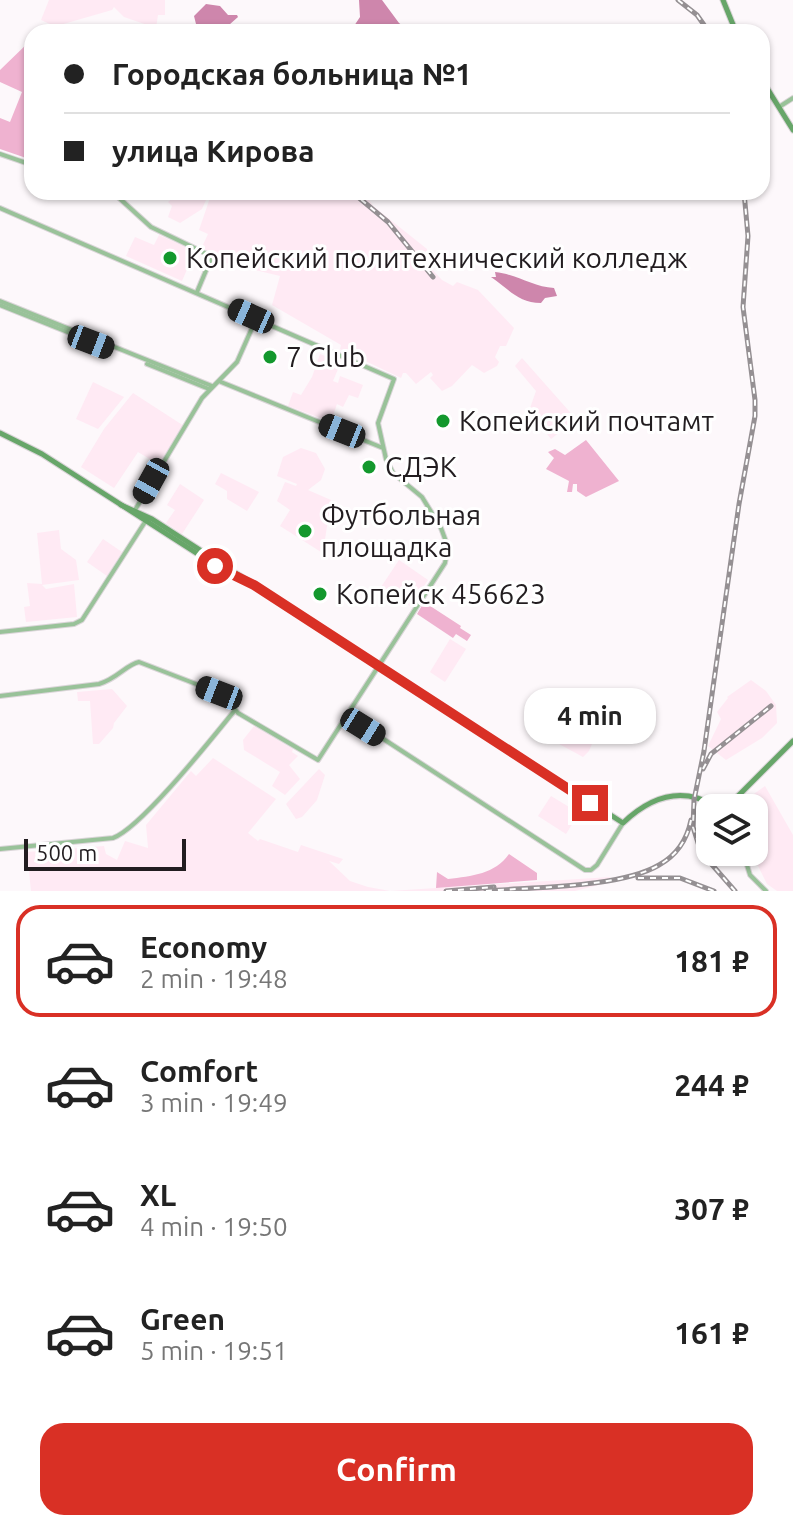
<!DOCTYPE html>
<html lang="en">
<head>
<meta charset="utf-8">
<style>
  :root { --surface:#fff; --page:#f2f2f2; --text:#222; --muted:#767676; --line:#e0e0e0; --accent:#d93025 }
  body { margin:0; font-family:Ubuntu,sans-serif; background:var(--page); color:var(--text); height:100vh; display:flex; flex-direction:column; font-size:30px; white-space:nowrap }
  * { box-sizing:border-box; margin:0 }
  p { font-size:26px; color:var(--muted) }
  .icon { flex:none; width:44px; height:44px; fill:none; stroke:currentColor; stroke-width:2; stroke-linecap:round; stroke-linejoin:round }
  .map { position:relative; height:891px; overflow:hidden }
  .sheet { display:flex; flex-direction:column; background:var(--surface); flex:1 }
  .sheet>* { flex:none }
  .hud { position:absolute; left:24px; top:24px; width:746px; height:176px; border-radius:24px; box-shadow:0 2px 6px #0004; display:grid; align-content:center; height:176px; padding:0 40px; background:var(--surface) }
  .fabs { position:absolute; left:696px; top:794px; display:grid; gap:16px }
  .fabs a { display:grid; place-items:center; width:72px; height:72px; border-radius:16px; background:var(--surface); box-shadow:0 2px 6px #0004; font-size:40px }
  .scale { position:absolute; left:24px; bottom:20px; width:162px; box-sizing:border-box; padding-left:8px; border:4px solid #221d20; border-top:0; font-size:22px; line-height:28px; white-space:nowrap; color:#221d20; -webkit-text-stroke:6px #fff; paint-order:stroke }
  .end { position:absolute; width:36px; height:36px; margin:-18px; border:10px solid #d93025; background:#fff; box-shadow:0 0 0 4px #fff }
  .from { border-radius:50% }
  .bubble { position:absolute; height:56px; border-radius:24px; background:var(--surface); box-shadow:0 2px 6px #0004; font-size:26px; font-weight:600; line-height:56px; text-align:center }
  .car { position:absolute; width:24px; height:48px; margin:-24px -12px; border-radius:10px; box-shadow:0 0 6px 2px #0007; background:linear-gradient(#222 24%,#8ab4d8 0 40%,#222 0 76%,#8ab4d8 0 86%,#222 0) }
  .hud b { display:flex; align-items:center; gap:28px; height:76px; font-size:30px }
  .hud b+b { border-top:2px solid var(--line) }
  .hud i { width:20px; height:20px; background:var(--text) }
  ul { padding:14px 0 0; list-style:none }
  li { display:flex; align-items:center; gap:24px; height:112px; margin:0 16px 12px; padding:0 24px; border:4px solid transparent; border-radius:24px }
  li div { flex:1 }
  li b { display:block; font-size:30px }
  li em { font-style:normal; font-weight:600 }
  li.active { border-color:var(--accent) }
  li>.icon { width:72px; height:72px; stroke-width:1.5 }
  .button { display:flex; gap:16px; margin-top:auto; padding:16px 40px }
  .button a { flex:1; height:92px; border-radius:24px; background:var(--accent); color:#fff; font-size:32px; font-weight:600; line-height:92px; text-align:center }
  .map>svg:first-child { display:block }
  .built { fill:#ffeaf4 }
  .green { fill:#efb2d0 }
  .water { fill:#ce86ac }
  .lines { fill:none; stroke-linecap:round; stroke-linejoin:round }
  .tertiary-casing { stroke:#dad5d8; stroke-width:6 }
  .secondary-casing { stroke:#dad5d8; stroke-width:7 }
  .tertiary { stroke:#99c299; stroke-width:4 }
  .secondary { stroke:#67a669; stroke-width:5 }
  .rail-casing { stroke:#959093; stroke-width:5 }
  .rail { stroke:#fff; stroke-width:2; stroke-dasharray:6; stroke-linecap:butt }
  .route { stroke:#d93025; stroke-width:10 }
  .poi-dot { fill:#13982d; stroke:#fff; stroke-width:3 }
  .labels { text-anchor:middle; stroke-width:6; stroke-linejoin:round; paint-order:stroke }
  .poi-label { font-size:28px; fill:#221d20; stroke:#fff; text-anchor:start }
</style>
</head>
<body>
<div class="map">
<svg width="793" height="891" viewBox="0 0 793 891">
  <rect width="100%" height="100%" fill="#fdf8fb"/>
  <!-- built -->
  <g class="built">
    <path d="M49,0H165V15H158L156,28L124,17L114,7L112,10L60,25H52L41,20Z"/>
    <path d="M171,192H203L206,200L202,209L180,223L168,217L172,206L168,202L174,197Z"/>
    <path d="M212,192H364L373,206L427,249L428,265L442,280L453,286L457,282L478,290L514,328L506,346H500L495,357L499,362L497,366L484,373L472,365L452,386L442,391L430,378L433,375L431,372L416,384L406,373H403L401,378L340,349L341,345L272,305L280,276L214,260L215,256L202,247L208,234L199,230Z"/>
    <path d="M159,235L195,251L182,281L126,256L135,237L154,245Z"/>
    <path d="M320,354L341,362L333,381L338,383L340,376L363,385L358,398L349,395L343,407L337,404L331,422L288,406L293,392L301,395L312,377Z"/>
    <path d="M522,358L576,419L551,439L529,411L536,391L515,366Z"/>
    <path d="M93,382L124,397L98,429L76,419Z"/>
    <path d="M133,393L184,426L158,464L138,452L114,488L81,467L104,429Z"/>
    <path d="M301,448L316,453L325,469L321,480L308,490L331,500L324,546L321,552L280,526L290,510L277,501L285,482L296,486L297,484L277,476L283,457Z"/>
    <path d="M221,473L259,492L247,511L227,499V491L215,484Z"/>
    <path d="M180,484L204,500L182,534L166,523L175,510L167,505Z"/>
    <path d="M59,530L61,549L76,560L79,580L42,585L46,589L74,584L77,617L26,622L24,607L30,606L27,583L42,584L37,533Z"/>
    <path d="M103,539L122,552L107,576L87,562Z"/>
    <path d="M399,560L428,580L410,606L381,587Z"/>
    <path d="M450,639L466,649L445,682L430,672Z"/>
    <path d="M751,680L766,691L776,705L777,723L762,738L726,760L708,746L721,719L717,712L728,698L727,697Z"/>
    <path d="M112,689L127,706L114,723L113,728L99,744H93L90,701H78L77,692Z"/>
    <path d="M561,721L573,726L576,721L597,732L589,751L583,757L548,738L552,723L559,725Z"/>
    <path d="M254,726L293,749L292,752L298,756L289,765L300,779L285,795L272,786L280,772L244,750L243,740Z"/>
    <path d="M213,758L276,799L248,833L258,841L260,839L298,852L301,845L343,859L339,864L329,861L350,881L368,887L390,891L610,877L611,882L575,891H31L27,852L104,846L106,854L117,860L125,841L148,848L146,825L191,771L196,776Z"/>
    <path d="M319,769L325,775L317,800L302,817L296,819L286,804Z"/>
    <path d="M765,786L793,835V891H777L767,884L751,852H754V808H734Z"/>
    <path d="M551,796L579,813L566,834L538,816Z"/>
  </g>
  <!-- green -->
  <g class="green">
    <path d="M30,41L32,42V160L0,149V118L10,122L22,92L0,82V70Z"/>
    <path d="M586,440L619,481L586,497L577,491V484H573L572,492H567L569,481L546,469L554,458L548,452L555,449L565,455Z"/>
    <path d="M424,602L461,626L460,628L471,635L467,641L456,634L453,638L417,614Z"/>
    <path d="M509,854L537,873V880L436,888L437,872L448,879C472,876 495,874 509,854Z"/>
  </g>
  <!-- water -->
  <g class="water">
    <path d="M359,0H382L399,23L411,32H350L360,17Z"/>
    <path d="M206,4L220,6L228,15H237L238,17L221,32H198L194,16Z"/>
    <path d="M495,272C516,274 533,287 554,288L557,296L545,298L541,303C518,303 509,289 491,277H496Z"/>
  </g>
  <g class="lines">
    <!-- tertiary casing -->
    <g class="tertiary-casing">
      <g id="tertiary">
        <path d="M779,107L793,98"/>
        <path d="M0,154L32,165"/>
        <path d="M104,192L118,197L151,227L209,255L210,261L197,292"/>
        <path d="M0,208L394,379L378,423L386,459L393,473L422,497L441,528L448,547L445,563L318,760L238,713L222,694L139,662C127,664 117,679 99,684L0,696"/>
        <path d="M0,301L212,386"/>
        <path d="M0,305L105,347"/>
        <path d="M147,364L209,389"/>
        <path d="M221,382L383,448"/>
        <path d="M135,510L202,398L237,362L256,319"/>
        <path d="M0,632L74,624L82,620L145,522"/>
        <path d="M348,716L585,870H591L597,865L623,823"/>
        <path d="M0,849L113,838C141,828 213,737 235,710"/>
        <path d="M743,852L750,875L766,891"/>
      </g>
    </g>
    <!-- secondary casing -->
    <g class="secondary-casing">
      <g id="secondary">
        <path d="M723,0L736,32"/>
        <path d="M762,80L793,130"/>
        <path d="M0,433L42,454L229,574L239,578"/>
        <path d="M121,505L152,519L623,823C643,804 669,790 697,798C708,801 716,808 727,807L793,741"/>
      </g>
    </g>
    <!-- tertiary -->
    <use href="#tertiary" class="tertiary"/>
    <!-- secondary -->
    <use href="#secondary" class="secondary"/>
    <!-- rail casing -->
    <g class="rail-casing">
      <g id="rail">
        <path d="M678,0L697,15L709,32"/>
        <path d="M352,192L388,222L433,277"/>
        <path d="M703,769L711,754L771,706"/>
        <path d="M638,878H680L714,891"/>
        <path d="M446,891L494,887"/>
        <path d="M486,891C532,887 620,888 659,865C677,855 687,840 691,820"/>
        <path d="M735,891L707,859L699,846L693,827L694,800L704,751L739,504L755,416V400L743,307L748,236L744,192"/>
      </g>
    </g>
    <!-- rail -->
    <use href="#rail" class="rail"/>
  </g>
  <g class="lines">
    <!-- route -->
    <path class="route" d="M215,566L254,585L590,803"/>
  </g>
  <!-- markers -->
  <g class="poi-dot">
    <circle cx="170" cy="258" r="8"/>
    <circle cx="270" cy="357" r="8"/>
    <circle cx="443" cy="421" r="8"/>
    <circle cx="369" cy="467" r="8"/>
    <circle cx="305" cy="531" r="8"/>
    <circle cx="320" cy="594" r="8"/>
  </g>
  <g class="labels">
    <!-- poi labels -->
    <g class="poi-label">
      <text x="186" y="268">Копейский политехнический колледж</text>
      <text x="286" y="367">7 Club</text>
      <text x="459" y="431">Копейский почтамт</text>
      <text x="385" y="477">СДЭК</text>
      <text x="321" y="525">Футбольная<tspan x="321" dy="32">площадка</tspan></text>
      <text x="336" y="604">Копейск 456623</text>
    </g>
  </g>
</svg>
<div class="fabs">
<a><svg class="icon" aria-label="layers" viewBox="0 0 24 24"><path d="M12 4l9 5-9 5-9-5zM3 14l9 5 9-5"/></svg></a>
</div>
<div class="scale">500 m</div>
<i class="end from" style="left:215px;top:566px"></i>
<i class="end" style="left:590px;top:803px"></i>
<div class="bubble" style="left:524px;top:688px;width:132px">4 min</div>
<i class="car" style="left:251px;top:316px;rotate:294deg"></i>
<i class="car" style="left:91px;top:342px;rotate:111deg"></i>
<i class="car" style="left:342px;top:431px;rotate:292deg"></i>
<i class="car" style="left:151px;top:481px;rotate:209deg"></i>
<i class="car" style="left:219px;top:693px;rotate:291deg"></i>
<i class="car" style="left:363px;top:727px;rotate:122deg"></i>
<div class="hud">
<b><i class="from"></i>Городская больница №1</b>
<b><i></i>улица Кирова</b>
</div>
</div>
<section class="sheet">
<ul>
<li class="active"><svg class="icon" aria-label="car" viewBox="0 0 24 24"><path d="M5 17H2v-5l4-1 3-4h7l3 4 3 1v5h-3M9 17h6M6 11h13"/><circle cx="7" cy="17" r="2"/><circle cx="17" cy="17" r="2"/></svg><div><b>Economy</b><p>2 min · 19:48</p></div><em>181 ₽</em></li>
<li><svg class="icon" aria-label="car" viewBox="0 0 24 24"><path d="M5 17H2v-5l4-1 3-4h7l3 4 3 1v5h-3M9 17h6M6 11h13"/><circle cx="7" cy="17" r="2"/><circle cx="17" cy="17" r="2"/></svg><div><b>Comfort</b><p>3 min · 19:49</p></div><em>244 ₽</em></li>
<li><svg class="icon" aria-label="car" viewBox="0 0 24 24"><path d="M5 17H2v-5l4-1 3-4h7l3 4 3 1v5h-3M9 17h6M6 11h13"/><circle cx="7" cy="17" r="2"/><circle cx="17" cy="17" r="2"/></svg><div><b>XL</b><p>4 min · 19:50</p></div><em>307 ₽</em></li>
<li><svg class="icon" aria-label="car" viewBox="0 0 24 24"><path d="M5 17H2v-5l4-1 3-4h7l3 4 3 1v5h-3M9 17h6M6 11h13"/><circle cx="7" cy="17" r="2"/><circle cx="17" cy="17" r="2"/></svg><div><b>Green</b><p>5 min · 19:51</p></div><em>161 ₽</em></li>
</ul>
<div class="button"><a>Confirm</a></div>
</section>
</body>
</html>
